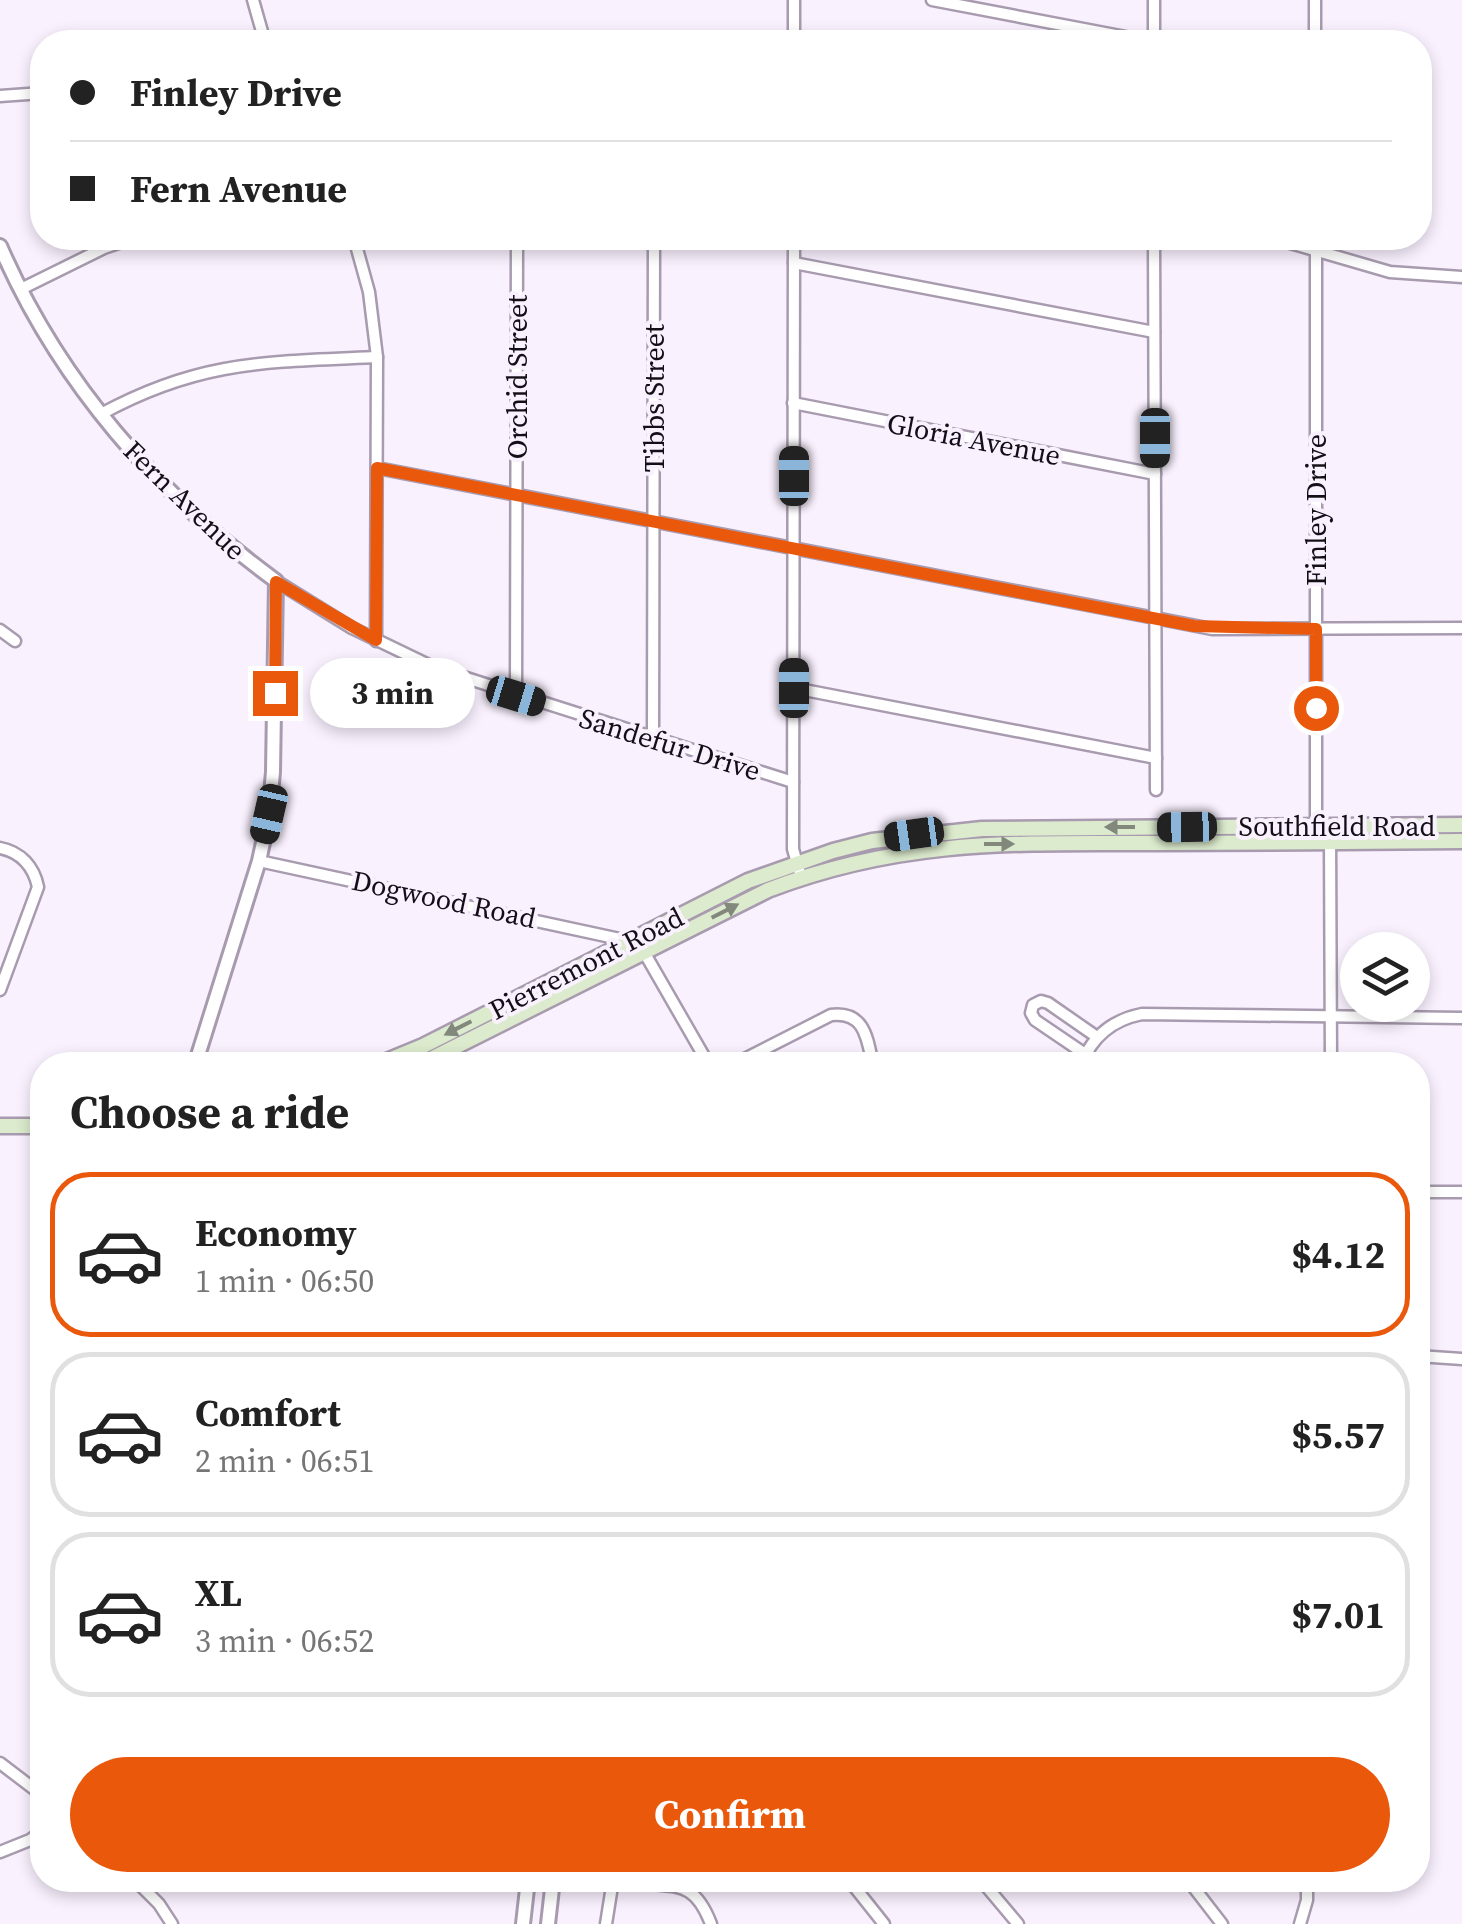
<!DOCTYPE html>
<html lang="en">
<head>
<meta charset="utf-8">
<style>
  :root { --surface:#fff; --page:#f2f2f2; --text:#222; --muted:#767676; --line:#e0e0e0; --accent:#ea580c }
  body { margin:0; font-family:"Source Serif 4",serif; background:var(--page); color:var(--text); height:100vh; display:flex; flex-direction:column; font-size:38px; white-space:nowrap }
  * { box-sizing:border-box; margin:0 }
  p { font-size:32px; color:var(--muted) }
  .icon { flex:none; width:55px; height:55px; fill:none; stroke:currentColor; stroke-width:2; stroke-linecap:round; stroke-linejoin:round }
  .map { position:relative; flex:1; overflow:hidden }
  .side { position:absolute; left:30px; top:1052px; width:1400px; height:840px; display:flex; flex-direction:column; background:var(--surface); border-radius:40px; box-shadow:0 5px 15px #0003 }
  .side>* { flex:none }
  .banner { position:absolute; left:30px; top:30px; width:1402px; height:220px; border-radius:40px; box-shadow:0 5px 15px #0003; display:grid; align-content:center; height:220px; padding:0 40px; background:var(--surface) }
  .buttons { position:absolute; left:1340px; top:932px; display:grid; gap:20px }
  .buttons a { display:grid; place-items:center; width:90px; height:90px; border-radius:50%; background:var(--surface); box-shadow:0 5px 15px #0003; font-size:50px }
  .end { position:absolute; width:45px; height:45px; margin:-22px; border:12px solid #ea580c; background:#fff; box-shadow:0 0 0 5px #fff }
  .from { border-radius:50% }
  .bubble { position:absolute; height:70px; border-radius:35px; background:var(--surface); box-shadow:0 5px 15px #0003; font-size:32px; font-weight:700; line-height:70px; text-align:center }
  .car { position:absolute; width:30px; height:60px; margin:-30px -15px; border-radius:12px; box-shadow:0 0 8px 2px #0007; background:linear-gradient(#222 24%,#8ab4d8 0 40%,#222 0 76%,#8ab4d8 0 86%,#222 0) }
  .banner b { display:flex; align-items:center; gap:35px; height:95px; font-size:38px }
  .banner b+b { border-top:2px solid var(--line) }
  .banner i { width:25px; height:25px; background:var(--text) }
  ul { padding:0; list-style:none }
  li { display:flex; align-items:center; gap:30px; height:165px; margin:0 20px 15px; padding:0 20px; border:5px solid var(--line); border-radius:40px }
  li div { flex:1 }
  li b { display:block; font-size:38px }
  li em { font-style:normal; font-weight:700 }
  li.selected { border-color:var(--accent) }
  li>.icon { width:90px; height:90px; stroke-width:1.5 }
  h2 { padding:0 40px; font-size:45px; line-height:120px }
  .action { display:flex; gap:20px; margin-top:auto; padding:20px 40px }
  .action a { flex:1; height:115px; border-radius:60px; background:var(--accent); color:#fff; font-size:40px; font-weight:700; line-height:115px; text-align:center }
  .map>svg:first-child { display:block }
  .lines { fill:none; stroke-linecap:round; stroke-linejoin:round }
  .minor-casing { stroke:#a89baf; stroke-width:15 }
  .tertiary-casing { stroke:#a89baf; stroke-width:18 }
  .secondary-casing { stroke:#a89baf; stroke-width:19 }
  .minor { stroke:#fff; stroke-width:10 }
  .tertiary { stroke:#fff; stroke-width:12 }
  .secondary { stroke:#dcebcd; stroke-width:14 }
  .oneway { fill:#82887b }
  .route { stroke:#ea580c; stroke-width:12 }
  .labels { text-anchor:middle; stroke-width:8; stroke-linejoin:round; paint-order:stroke }
  .street-label { font-size:28px; fill:#140f16; stroke:#f9f1fe }
</style>
</head>
<body>
<div class="map">
<svg width="1462" height="1924" viewBox="0 0 1462 1924">
  <rect width="100%" height="100%" fill="#f9f1fe"/>
  <g class="lines">
    <!-- minor casing -->
    <g class="minor-casing">
      <g id="minor">
        <path d="M253,0L265,42"/>
        <path d="M794,0V42"/>
        <path d="M932,0L1152,42"/>
        <path d="M1315,0V42"/>
        <path d="M1154,42V0"/>
        <path d="M0,96L42,93"/>
        <path d="M354,238L369,292L377,357L376,641"/>
        <path d="M794,238L793,849L801,877"/>
        <path d="M1154,238L1156,790"/>
        <path d="M1273,238L1390,272L1462,277"/>
        <path d="M1316,238V832"/>
        <path d="M794,263L1154,332"/>
        <path d="M21,289L104,248L134,238"/>
        <path d="M793,403L1155,474"/>
        <path d="M101,414C200,360 267,362 377,357"/>
        <path d="M377,468L1212,629L1462,628"/>
        <path d="M276,581L352,628L435,668L793,782"/>
        <path d="M0,630L15,641"/>
        <path d="M794,688L1156,758"/>
        <path d="M516,696L517,238"/>
        <path d="M653,738L654,238"/>
        <path d="M1330,837L1331,1065"/>
        <path d="M0,848C21,852 34,867 38,887L0,990"/>
        <path d="M259,861L629,941L644,952L709,1065"/>
        <path d="M1085,1054L1035,1020L1031,1013L1033,1005L1041,1001L1048,1003L1097,1037"/>
        <path d="M733,1065L831,1015C865,1011 867,1038 873,1065"/>
        <path d="M1081,1065C1092,1036 1112,1020 1142,1014L1462,1018"/>
        <path d="M1418,1192H1462"/>
        <path d="M1418,1356L1462,1359"/>
        <path d="M0,1763L42,1795"/>
        <path d="M0,1852L30,1840L42,1831"/>
        <path d="M135,1880L159,1904L172,1924"/>
        <path d="M628,1880C671,1891 692,1874 711,1924"/>
        <path d="M849,1880L884,1924"/>
        <path d="M981,1880L1018,1924"/>
        <path d="M1188,1880L1222,1924"/>
        <path d="M606,1924L613,1880"/>
        <path d="M1300,1924L1307,1900V1880"/>
      </g>
    </g>
    <!-- tertiary casing -->
    <g class="tertiary-casing">
      <g id="tertiary">
        <path d="M0,246C59,382 157,494 276,581L273,772L269,815L259,861L195,1065"/>
        <path d="M523,1924L528,1880"/>
        <path d="M548,1924L553,1880"/>
      </g>
    </g>
    <!-- secondary casing -->
    <g class="secondary-casing">
      <g id="secondary">
        <path d="M377,1065L423,1046L748,881L833,851L872,841L982,829L1462,825"/>
        <path d="M419,1065L768,890C903,838 1017,843 1158,843C1259,843 1361,842 1462,841"/>
        <path d="M0,1126H42"/>
      </g>
    </g>
    <!-- minor -->
    <use href="#minor" class="minor"/>
    <!-- tertiary -->
    <use href="#tertiary" class="tertiary"/>
    <!-- secondary -->
    <use href="#secondary" class="secondary"/>
  </g>
  <!-- one-way arrows -->
  <defs><path id="oneway-solid" d="M-6-.8H1V-3.2L6.5 0L1 3.2V.8H-6Z" transform="scale(2.5)"/></defs>
  <g class="oneway">
    <use href="#oneway-solid" transform="translate(1120 827) rotate(180)"/>
    <use href="#oneway-solid" transform="translate(999 844)"/>
    <use href="#oneway-solid" transform="translate(725 911) rotate(-27)"/>
    <use href="#oneway-solid" transform="translate(458 1028) rotate(153)"/>
  </g>
  <g class="lines">
    <!-- route -->
    <path class="route" d="M275,693L276,582L376,640L377,468L1194,626L1316,629V708"/>
  </g>
  <g class="labels">
    <!-- street labels -->
    <g class="street-label">
      <text transform="translate(517 377) rotate(-90)" y="10">Orchid Street</text>
      <text transform="translate(654 398) rotate(-90)" y="10">Tibbs Street</text>
      <text transform="translate(974 439) rotate(11)" y="10">Gloria Avenue</text>
      <text transform="translate(185 500) rotate(44)" y="10">Fern Avenue</text>
      <text transform="translate(1316 510) rotate(-90)" y="10">Finley Drive</text>
      <text transform="translate(670 744) rotate(17)" y="10">Sandefur Drive</text>
      <text x="1337" y="836">Southfield Road</text>
      <text transform="translate(444 899) rotate(12)" y="10">Dogwood Road</text>
      <text transform="translate(586 963) rotate(-27)" y="10">Pierremont Road</text>
    </g>
  </g>
</svg>
<div class="buttons">
<a><svg class="icon" aria-label="layers" viewBox="0 0 24 24"><path d="M12 4l9 5-9 5-9-5zM3 14l9 5 9-5"/></svg></a>
</div>
<i class="end from" style="left:1316px;top:708px"></i>
<i class="end" style="left:275px;top:693px"></i>
<div class="bubble" style="left:310px;top:658px;width:165px">3 min</div>
<i class="car" style="left:1155px;top:438px;rotate:180deg"></i>
<i class="car" style="left:794px;top:476px;rotate:0deg"></i>
<i class="car" style="left:794px;top:688px;rotate:0deg"></i>
<i class="car" style="left:516px;top:696px;rotate:107deg"></i>
<i class="car" style="left:269px;top:814px;rotate:193deg"></i>
<i class="car" style="left:1187px;top:827px;rotate:269deg"></i>
<i class="car" style="left:914px;top:834px;rotate:262deg"></i>
<div class="banner">
<b><i class="from"></i>Finley Drive</b>
<b><i></i>Fern Avenue</b>
</div>
<section class="side">
<h2>Choose a ride</h2>
<ul>
<li class="selected"><svg class="icon" aria-label="car" viewBox="0 0 24 24"><path d="M5 17H2v-5l4-1 3-4h7l3 4 3 1v5h-3M9 17h6M6 11h13"/><circle cx="7" cy="17" r="2"/><circle cx="17" cy="17" r="2"/></svg><div><b>Economy</b><p>1 min · 06:50</p></div><em>$4.12</em></li>
<li><svg class="icon" aria-label="car" viewBox="0 0 24 24"><path d="M5 17H2v-5l4-1 3-4h7l3 4 3 1v5h-3M9 17h6M6 11h13"/><circle cx="7" cy="17" r="2"/><circle cx="17" cy="17" r="2"/></svg><div><b>Comfort</b><p>2 min · 06:51</p></div><em>$5.57</em></li>
<li><svg class="icon" aria-label="car" viewBox="0 0 24 24"><path d="M5 17H2v-5l4-1 3-4h7l3 4 3 1v5h-3M9 17h6M6 11h13"/><circle cx="7" cy="17" r="2"/><circle cx="17" cy="17" r="2"/></svg><div><b>XL</b><p>3 min · 06:52</p></div><em>$7.01</em></li>
</ul>
<div class="action"><a>Confirm</a></div>
</section>
</div>
</body>
</html>
